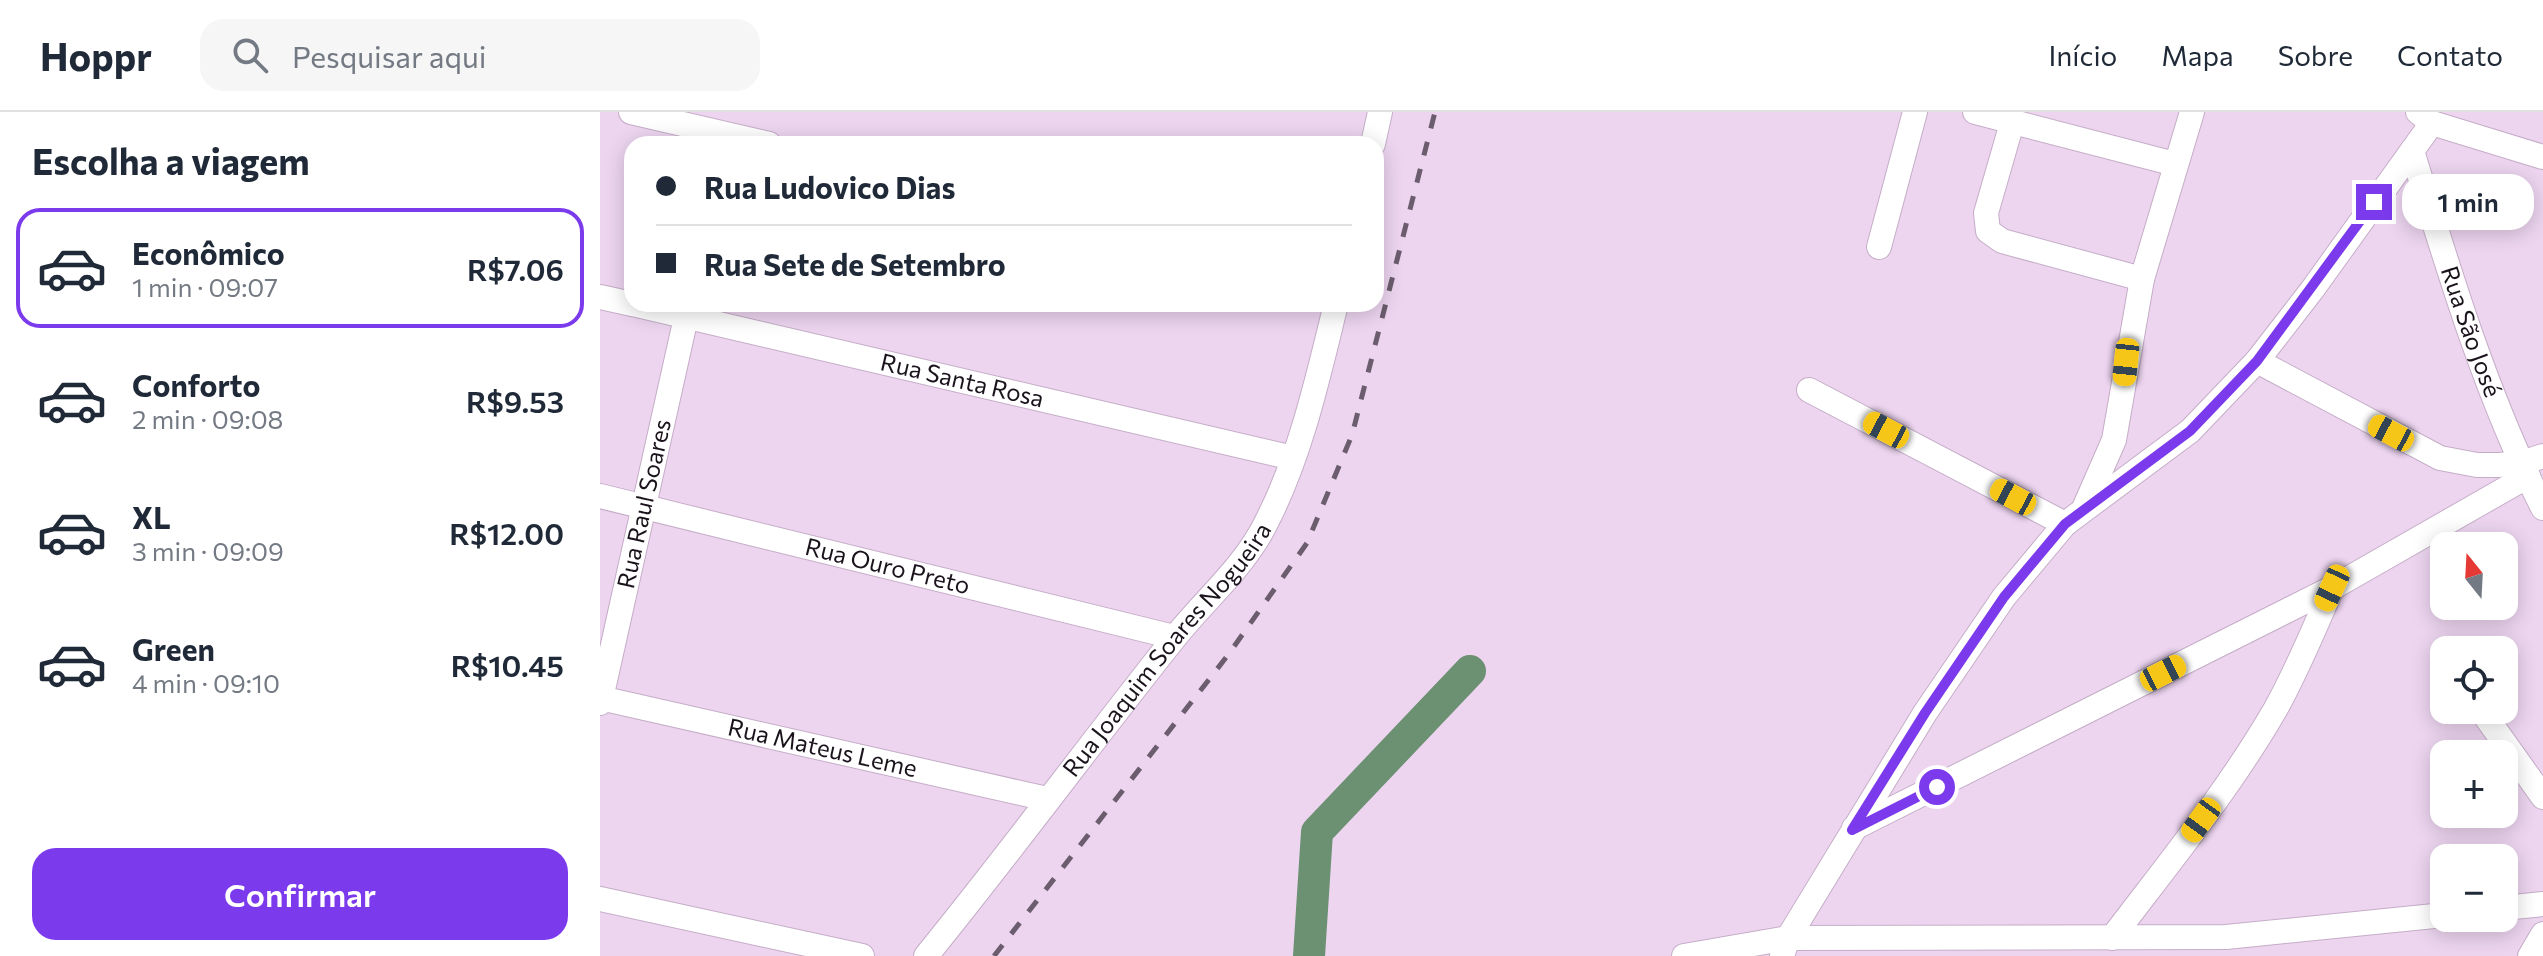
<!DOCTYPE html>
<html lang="pt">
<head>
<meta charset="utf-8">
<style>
  :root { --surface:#fff; --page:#f6f6f7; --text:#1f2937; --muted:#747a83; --line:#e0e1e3; --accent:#7c3aed }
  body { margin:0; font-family:Commissioner,sans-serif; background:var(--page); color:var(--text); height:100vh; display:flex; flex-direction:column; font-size:30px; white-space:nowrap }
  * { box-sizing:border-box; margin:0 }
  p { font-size:26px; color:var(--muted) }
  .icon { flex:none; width:44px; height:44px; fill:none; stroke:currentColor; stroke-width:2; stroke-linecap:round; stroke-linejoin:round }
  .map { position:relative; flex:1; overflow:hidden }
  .drawer { display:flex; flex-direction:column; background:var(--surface); width:600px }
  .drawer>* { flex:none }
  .hud { position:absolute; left:24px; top:24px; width:760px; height:176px; border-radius:24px; box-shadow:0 4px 20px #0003; display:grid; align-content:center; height:176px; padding:0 32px; background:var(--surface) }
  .needle { width:52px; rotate:342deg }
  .controls { position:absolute; left:1830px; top:420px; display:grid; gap:16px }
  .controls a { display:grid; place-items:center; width:88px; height:88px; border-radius:16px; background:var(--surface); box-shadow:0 4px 20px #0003; font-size:40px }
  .end { position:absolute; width:36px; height:36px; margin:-18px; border:10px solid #7c3aed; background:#fff; box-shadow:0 0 0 4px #fff }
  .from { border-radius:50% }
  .bubble { position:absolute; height:56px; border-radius:24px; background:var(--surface); box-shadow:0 4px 20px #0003; font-size:26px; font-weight:600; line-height:56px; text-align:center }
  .car { position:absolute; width:24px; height:48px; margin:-24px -12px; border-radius:10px; box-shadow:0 0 6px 2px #0007; background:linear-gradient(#f5c518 24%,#345 0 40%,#f5c518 0 76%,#345 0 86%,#f5c518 0) }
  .hud b { display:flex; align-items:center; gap:28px; height:76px; font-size:30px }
  .hud b+b { border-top:2px solid var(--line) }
  .hud i { width:20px; height:20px; background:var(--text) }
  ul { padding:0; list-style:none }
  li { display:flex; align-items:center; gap:24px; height:120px; margin:0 16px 12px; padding:0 16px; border:4px solid transparent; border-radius:24px }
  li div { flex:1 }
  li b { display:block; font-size:30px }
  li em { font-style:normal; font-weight:600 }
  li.on { border-color:var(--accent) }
  li>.icon { width:72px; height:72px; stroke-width:1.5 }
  h2 { padding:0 32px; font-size:36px; line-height:96px }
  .cta { display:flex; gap:16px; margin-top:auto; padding:16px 32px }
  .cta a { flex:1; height:92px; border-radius:24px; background:var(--accent); color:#fff; font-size:32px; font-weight:600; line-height:92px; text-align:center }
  header { display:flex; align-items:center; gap:48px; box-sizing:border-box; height:112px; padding:0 40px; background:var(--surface); border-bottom:2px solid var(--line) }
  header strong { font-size:38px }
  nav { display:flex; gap:44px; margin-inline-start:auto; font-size:28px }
  .search { width:560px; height:72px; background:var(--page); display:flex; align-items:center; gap:20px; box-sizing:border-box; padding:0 28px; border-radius:24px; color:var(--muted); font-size:30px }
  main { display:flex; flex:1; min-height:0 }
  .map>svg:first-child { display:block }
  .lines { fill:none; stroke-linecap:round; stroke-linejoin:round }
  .river { stroke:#6b9072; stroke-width:32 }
  .minor-casing { stroke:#c5adc8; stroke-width:26 }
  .minor { stroke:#fff; stroke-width:24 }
  .rail { stroke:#6b5d6d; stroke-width:5; stroke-dasharray:14 14; stroke-linecap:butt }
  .route { stroke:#7c3aed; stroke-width:10 }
  .labels { text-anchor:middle; stroke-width:6; stroke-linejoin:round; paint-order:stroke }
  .street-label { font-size:24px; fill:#1b131c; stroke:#edd5f0 }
</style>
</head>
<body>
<header>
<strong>Hoppr</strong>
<div class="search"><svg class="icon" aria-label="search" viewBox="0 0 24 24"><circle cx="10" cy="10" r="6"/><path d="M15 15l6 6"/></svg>Pesquisar aqui</div>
<nav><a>Início</a><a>Mapa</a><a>Sobre</a><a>Contato</a></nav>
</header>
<main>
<section class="drawer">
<h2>Escolha a viagem</h2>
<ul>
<li class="on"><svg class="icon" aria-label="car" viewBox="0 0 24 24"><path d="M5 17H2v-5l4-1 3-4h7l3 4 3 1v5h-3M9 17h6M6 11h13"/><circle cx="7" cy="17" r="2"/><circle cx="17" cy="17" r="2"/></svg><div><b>Econômico</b><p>1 min · 09:07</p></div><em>R$7.06</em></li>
<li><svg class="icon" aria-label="car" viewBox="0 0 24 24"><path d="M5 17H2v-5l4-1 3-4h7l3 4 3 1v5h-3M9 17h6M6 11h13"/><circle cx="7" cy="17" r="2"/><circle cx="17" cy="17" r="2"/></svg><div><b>Conforto</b><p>2 min · 09:08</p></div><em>R$9.53</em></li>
<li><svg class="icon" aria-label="car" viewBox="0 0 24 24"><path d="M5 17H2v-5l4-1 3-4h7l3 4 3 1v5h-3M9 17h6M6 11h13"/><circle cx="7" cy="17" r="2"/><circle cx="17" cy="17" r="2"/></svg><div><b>XL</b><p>3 min · 09:09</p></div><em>R$12.00</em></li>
<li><svg class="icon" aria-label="car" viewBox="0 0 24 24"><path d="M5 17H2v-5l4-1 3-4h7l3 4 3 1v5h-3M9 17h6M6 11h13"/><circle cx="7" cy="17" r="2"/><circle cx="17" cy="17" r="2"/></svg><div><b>Green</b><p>4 min · 09:10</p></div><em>R$10.45</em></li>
</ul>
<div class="cta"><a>Confirmar</a></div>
</section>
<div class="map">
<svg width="1943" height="844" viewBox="0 0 1943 844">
  <rect width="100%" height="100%" fill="#edd5f0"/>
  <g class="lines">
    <!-- river -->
    <path class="river" d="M709,844L717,720L870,559"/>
    <!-- minor casing -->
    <g class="minor-casing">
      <g id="minor">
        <path d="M31,0L169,32"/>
        <path d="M1375,0L1575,52"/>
        <path d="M1818,0L1832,11L1943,45"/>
        <path d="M1412,11L1386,101L1388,119L1402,129L1542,167"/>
        <path d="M773,32L780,0"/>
        <path id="s1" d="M1812,39C1849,160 1886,283 1943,396"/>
        <path d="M1279,135L1315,0"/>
        <path d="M0,185L32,192"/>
        <path id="s2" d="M33,192L693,346"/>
        <path d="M1657,249L1840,346L1877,353H1899L1922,351L1943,344"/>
        <path d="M1209,278L1465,412"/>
        <path id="s3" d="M0,384L574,525"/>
        <path d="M1485,394L1514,328L1542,167L1592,0"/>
        <path id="s4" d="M0,586L447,687"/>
        <path id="s5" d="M0,591L89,192"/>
        <path d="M1881,598L1943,685"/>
        <path d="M1254,716L1732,476L1928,364"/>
        <path d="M0,787L262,844"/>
        <path d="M1904,796L1943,792"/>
        <path d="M1512,826C1568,752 1628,679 1675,598C1697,559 1714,517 1732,476"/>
        <path id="s6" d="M326,844C410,741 489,633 572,529C603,489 643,457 666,411C701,343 718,265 736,192"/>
        <path d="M1084,844L1188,826L1626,825L1844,803"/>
        <path d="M1182,844L1188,826L1325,601L1404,485L1465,412L1590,319L1657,249L1712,178L1832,11"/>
        <path d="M1930,844L1943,822"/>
      </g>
    </g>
    <!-- minor -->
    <use href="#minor" class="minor"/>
    <!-- rail -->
    <path class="rail" d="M394,844L628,543L707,431L752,323L835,0"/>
  </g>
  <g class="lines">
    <!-- route -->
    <path class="route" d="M1337,675L1252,718L1325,601L1404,485L1424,461L1465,412L1590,319L1657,249L1774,90"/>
  </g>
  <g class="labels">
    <!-- street labels -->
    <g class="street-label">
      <text dy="8" stroke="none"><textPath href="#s1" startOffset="190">Rua São José</textPath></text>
      <text dy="8" stroke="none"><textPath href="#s2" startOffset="338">Rua Santa Rosa</textPath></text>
      <text dy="8" stroke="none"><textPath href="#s5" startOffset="204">Rua Raul Soares</textPath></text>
      <text dy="8" stroke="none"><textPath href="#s3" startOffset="296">Rua Ouro Preto</textPath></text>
      <text dy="8" stroke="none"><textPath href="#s6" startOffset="390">Rua Joaquim Soares Nogueira</textPath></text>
      <text dy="8" stroke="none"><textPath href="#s4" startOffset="228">Rua Mateus Leme</textPath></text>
    </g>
  </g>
</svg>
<div class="controls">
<a><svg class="needle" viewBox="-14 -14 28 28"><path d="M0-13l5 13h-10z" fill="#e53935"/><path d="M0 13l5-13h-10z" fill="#747a83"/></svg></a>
<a><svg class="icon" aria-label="locate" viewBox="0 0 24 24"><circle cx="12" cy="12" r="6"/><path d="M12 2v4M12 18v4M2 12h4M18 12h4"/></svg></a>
<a>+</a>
<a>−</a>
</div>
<i class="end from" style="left:1337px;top:675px"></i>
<i class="end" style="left:1774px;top:90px"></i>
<div class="bubble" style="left:1802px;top:62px;width:132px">1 min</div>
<i class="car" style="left:1526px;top:250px;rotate:186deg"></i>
<i class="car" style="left:1286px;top:318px;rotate:298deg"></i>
<i class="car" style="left:1791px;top:321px;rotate:298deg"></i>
<i class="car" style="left:1413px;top:385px;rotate:298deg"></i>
<i class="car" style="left:1732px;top:476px;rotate:205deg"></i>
<i class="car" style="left:1563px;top:561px;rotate:63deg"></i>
<i class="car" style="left:1601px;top:708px;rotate:216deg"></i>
<div class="hud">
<b><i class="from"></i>Rua Ludovico Dias</b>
<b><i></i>Rua Sete de Setembro</b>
</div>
</div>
</main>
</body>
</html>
